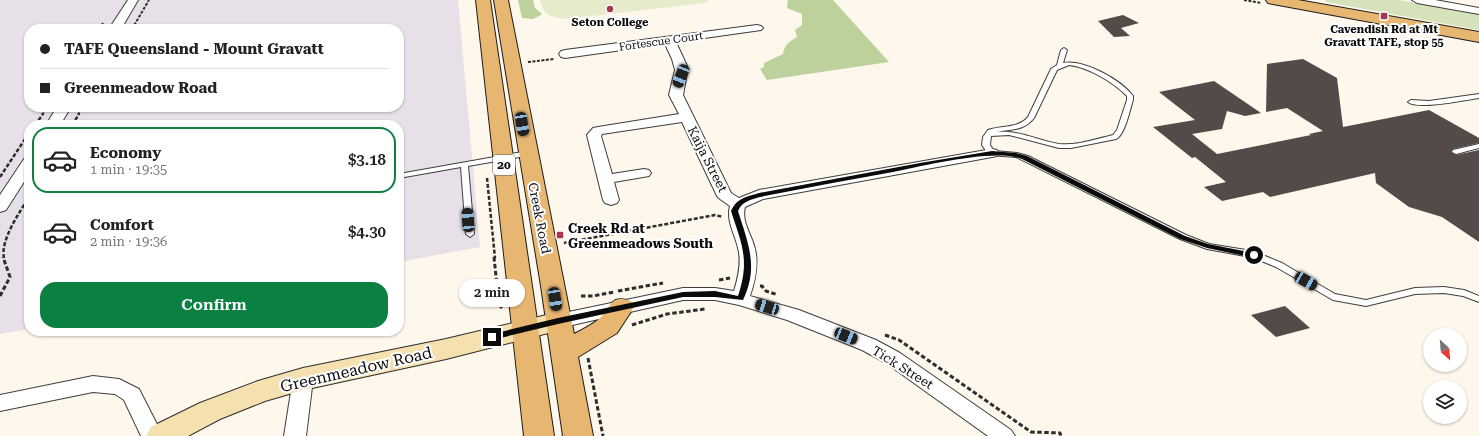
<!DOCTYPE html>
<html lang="en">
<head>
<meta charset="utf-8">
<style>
  :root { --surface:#fff; --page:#f6f6f6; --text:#222; --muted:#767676; --line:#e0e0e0; --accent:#0b8043 }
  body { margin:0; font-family:"Roboto Serif",serif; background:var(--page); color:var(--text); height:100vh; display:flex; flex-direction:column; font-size:15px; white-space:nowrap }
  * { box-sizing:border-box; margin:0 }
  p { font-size:13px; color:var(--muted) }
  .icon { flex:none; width:22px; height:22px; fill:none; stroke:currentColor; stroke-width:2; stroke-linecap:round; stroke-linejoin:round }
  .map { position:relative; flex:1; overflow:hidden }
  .side { position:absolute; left:24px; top:120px; width:380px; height:216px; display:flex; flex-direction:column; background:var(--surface); border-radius:16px; box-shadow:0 1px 3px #0004 }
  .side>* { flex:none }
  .top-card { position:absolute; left:24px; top:24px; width:380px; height:88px; border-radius:16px; box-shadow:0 1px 3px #0004; display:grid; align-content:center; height:88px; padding:0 16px; background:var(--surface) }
  .needle { width:26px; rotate:154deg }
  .tools { position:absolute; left:1423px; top:328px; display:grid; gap:8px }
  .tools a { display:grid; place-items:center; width:44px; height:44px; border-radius:50%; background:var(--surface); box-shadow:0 1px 3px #0004; font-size:20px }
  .end { position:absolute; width:18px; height:18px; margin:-9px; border:5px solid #0b0b0b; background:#fff; box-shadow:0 0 0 2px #fff }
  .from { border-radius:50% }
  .bubble { position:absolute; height:28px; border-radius:14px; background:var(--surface); box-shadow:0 1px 3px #0004; font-size:13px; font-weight:600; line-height:28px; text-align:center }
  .car { position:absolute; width:12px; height:24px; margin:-12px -6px; border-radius:5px; box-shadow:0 0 3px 1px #0007; background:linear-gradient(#222 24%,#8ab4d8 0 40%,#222 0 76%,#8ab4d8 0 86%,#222 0) }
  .top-card b { display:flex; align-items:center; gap:14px; height:38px; font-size:15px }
  .top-card b+b { border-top:1px solid var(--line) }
  .top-card i { width:10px; height:10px; background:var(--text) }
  ul { padding:7px 0 0; list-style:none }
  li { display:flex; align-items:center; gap:12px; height:66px; margin:0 8px 6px; padding:0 8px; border:2px solid transparent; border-radius:16px }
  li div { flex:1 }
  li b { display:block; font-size:15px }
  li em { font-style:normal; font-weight:600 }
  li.on { border-color:var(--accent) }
  li>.icon { width:36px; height:36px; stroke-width:1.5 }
  .cta { display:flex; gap:8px; margin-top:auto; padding:8px 16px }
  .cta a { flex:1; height:46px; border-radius:16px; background:var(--accent); color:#fff; font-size:16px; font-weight:600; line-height:46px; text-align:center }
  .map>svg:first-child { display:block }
  .industrial { fill:#e7e0e9; fill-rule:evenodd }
  .green { fill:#d6e2ba }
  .forest { fill:#bcd19c }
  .pitch { fill:#e5ebcb }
  .building { fill:#524b49 }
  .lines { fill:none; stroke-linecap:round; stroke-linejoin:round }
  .lane-casing { stroke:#3e3e3e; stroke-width:2 }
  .street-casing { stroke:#3e3e3e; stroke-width:2 }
  .secondary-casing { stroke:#2d2d2d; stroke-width:2 }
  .primary-casing { stroke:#1c1c1c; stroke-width:2 }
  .path-far2 { stroke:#2d2d2d; stroke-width:2; stroke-dasharray:3 1.5; stroke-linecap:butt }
  .path-far1 { stroke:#2d2d2d; stroke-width:2.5; stroke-dasharray:4 2; stroke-linecap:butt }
  .path { stroke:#2d2d2d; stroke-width:3; stroke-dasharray:4.5 2.5; stroke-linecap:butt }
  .lane { fill:#fff; fill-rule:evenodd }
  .street { fill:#fff; fill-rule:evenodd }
  .secondary { fill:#f5e1af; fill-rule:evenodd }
  .primary { fill:#e7b772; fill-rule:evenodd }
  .route { fill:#0b0b0b }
  .poi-dot { fill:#a9364e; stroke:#fff; stroke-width:1.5 }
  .labels { text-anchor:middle; stroke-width:4; stroke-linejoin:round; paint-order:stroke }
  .far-poi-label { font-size:11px; font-weight:bold; fill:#0b0b0b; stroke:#fff }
  .far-street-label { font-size:11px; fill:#0b0b0b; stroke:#fff }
  .shield { fill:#fff; stroke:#545454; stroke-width:1 }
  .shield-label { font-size:12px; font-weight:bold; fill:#0b0b0b }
  .street-label { font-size:13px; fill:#0b0b0b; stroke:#fff }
  .poi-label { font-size:13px; font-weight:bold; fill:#0b0b0b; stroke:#fff; text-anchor:start }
  .near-street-label { font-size:16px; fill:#0b0b0b; stroke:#fff }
</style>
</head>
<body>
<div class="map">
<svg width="1479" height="436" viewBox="0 0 1479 436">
  <rect width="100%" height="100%" fill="#fdf7ec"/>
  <!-- industrial -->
  <path class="industrial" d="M0,0H458L480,247L399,262V125H29V329L0,334ZM29,29H399V107H29Z"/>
  <!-- green -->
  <path class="green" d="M1326,0H1399L1479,14V30L1326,2Z"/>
  <!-- forest -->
  <g class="forest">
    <path d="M518,0H533L535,8L542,14L541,15L533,19L522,18Z"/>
    <path d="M788,0H833L889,62L767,80L760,69L764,67V63L783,54C785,44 789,42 797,37L795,30L802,25V14L787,8Z"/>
  </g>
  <!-- pitch -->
  <path class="pitch" d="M540,0H710L705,3L566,19C551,17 544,16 540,0Z"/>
  <!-- building -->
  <g class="building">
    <path d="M1123,15L1139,23L1121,28L1130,36L1114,37L1098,21Z"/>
    <path d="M1303,59L1337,78L1343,127L1429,110L1479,138V143L1453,149L1451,152L1456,155L1479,150V242L1442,217L1409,207L1376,183L1375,173L1270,197L1263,192L1222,201L1204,187L1226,182L1195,157L1192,158L1153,127L1195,120L1159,92L1214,81L1261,113L1245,116L1227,111L1222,129L1192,134L1217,154L1311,135L1309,134L1323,131L1287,108L1266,112L1267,64Z"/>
    <path d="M1285,306L1310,328L1276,337L1251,315Z"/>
  </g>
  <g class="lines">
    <!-- lane casing -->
    <g class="lane-casing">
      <g id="lane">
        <path d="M1064,48L1067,50L1063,63C1084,59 1121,80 1133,96V100C1130,109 1125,135 1116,139L1071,148H1059L1009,135L991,136L990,145L994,151L1017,153L1028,156L1186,235L1209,244L1246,250L1265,256L1282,263L1335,294L1366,300L1415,288L1444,287L1464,290L1479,296V302L1463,296L1444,293L1415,294L1366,306L1333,300L1276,267L1259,260L1245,256L1207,249L1180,239L1016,157L989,155L982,145L983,137L988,130C1001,125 1018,129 1028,117L1051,69L1057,65L1061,50ZM1069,65C1088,67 1113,82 1127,96V100L1117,130L1113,135C1096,139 1076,146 1059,144C1036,140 1019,130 996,132C1011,129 1024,131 1034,118L1057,70Z"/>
        <path d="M1479,94V98C1465,100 1418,110 1408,102L1411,100L1429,101Z"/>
        <path d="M1479,144V148L1456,154L1452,152L1453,150Z"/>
        <path d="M528,151H531L532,153L531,155L468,166L474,234L470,237L466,234L461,167L399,178V174Z"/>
      </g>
    </g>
    <!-- street casing -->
    <g class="street-casing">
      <g id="street">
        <path d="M128,0H138L121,29H109Z"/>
        <path d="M1412,0H1435L1479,8V14L1417,3Z"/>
        <path d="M757,25L761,26L763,28L761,30L676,42L687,66V73L683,95L731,193L739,198L759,190L992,149L997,150L999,153L997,156L992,157L763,199L745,207C741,222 752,235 755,249C759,265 755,281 750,296L799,310L876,340L900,353L1011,430L1015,436H988L886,363L862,350L787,320L739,305L715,300H683L559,328L552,326L550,321L552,316L559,314L683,288H715L734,291C738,278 742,262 738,248C735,234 726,221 730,206L720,199L717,196L682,122L602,134L601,136L612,174L644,169L649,170L651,173L649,176L614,182L619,200L617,203L611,205L605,203L603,200L587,135L593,128L598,127L679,114L669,95L675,70L672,59L665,44L565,58L561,57L559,54L561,51L565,50Z"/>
        <path d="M57,107H71L60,125H46Z"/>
        <path d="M29,158V174L6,210L0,212V195L24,159Z"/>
        <path d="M303,371L310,374L313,379L306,436H284L293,379L296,374Z"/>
        <path d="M93,376L119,379L139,389L163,436H141L124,400L115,394L93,392L0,411V395Z"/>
      </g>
    </g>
    <!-- secondary casing -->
    <g class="secondary-casing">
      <path id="secondary" d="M559,312L568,314L572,321L568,328L446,359L303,390L265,401L220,419L188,436H146L151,427L200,403L258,381L303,368L446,339Z"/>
    </g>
    <!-- primary casing -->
    <g class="primary-casing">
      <g id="primary">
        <path d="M476,0H490L554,436H524Z"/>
        <path d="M494,0H508L574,334C582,330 592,325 599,319C612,308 609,294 631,301L634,307L617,333L578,357L593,436H563L541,286Z"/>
        <path d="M1266,0H1298L1479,32V42L1273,4L1268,3Z"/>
      </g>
    </g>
    <!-- path-far2 -->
    <g class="path-far2">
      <path d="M1244,0L1261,3"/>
      <path d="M99,29L103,23"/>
      <path d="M132,29L149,0"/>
      <path d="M528,62L554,59"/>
      <path d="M42,115L45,111"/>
      <path d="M78,115L83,107"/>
    </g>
    <!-- path-far1 -->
    <g class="path-far1">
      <path d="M35,125L43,114"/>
      <path d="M72,125L79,114"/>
      <path d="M0,177L29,133"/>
      <path d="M487,178L495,258"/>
      <path d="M564,243L715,215L723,217"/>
      <path d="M4,258C0,240 20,212 29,197"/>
    </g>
    <!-- path -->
    <g class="path">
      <path d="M494,257L499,305L502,308"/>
      <path d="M719,280L730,278"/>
      <path d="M760,286H762L766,291L778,295"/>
      <path d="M618,291L663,283"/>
      <path d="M0,296L10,277L3,257"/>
      <path d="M581,296H593L614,292"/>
      <path d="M632,325L667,314L705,309"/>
      <path d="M885,335L899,340L1031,432L1060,433L1061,436"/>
      <path d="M588,358L603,436"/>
    </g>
    <!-- lane -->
    <use href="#lane" class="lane"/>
    <!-- street -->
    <use href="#street" class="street"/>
    <!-- secondary -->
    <use href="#secondary" class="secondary"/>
    <!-- primary -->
    <use href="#primary" class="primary"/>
  </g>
  <!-- route -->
  <path class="route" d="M992,151L1016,153L1027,156L1185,236L1208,244L1254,253L1258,255L1254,258L1207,248L1180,239L1022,159C995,148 923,166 893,172C848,180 804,188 760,197C751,200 742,201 738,211C748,243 759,267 743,300L715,297H683L558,324L492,340L488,337L492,334L558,318L683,292L715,291L738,296C750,260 742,245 731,211C737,198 746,197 759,193L920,163Z"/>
  <!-- markers -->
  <g class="poi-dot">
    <circle cx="610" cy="9" r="4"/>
    <rect x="1380" y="12" width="8" height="8" rx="2"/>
    <rect x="556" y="231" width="8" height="8" rx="2"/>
  </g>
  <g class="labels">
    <!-- far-poi labels -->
    <g class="far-poi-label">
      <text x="610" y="26">Seton College</text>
      <text x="1384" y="33">Cavendish Rd at Mt<tspan x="1384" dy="13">Gravatt TAFE, stop 55</tspan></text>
    </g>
    <!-- far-street labels -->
    <g class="far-street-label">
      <text transform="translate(661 41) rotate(-8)" y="4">Fortescue Court</text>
    </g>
    <!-- shield labels -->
    <rect class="shield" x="493" y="155" width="22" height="20" rx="3"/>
    <g class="shield-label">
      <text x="504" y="169">20</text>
    </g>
    <!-- street labels -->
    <g class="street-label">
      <text transform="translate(708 159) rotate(63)" y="5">Kaija Street</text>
      <text transform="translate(540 218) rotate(79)" y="5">Creek Road</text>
      <text transform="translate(903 367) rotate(32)" y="5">Tick Street</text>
    </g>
    <!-- poi labels -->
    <g class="poi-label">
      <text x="568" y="233">Creek Rd at<tspan x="568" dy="15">Greenmeadows South</tspan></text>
    </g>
    <!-- near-street labels -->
    <g class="near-street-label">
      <text transform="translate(356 369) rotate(-13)" y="6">Greenmeadow Road</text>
    </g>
  </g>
</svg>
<div class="tools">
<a><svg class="needle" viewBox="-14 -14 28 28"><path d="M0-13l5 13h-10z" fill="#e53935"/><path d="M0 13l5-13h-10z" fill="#767676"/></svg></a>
<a><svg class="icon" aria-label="layers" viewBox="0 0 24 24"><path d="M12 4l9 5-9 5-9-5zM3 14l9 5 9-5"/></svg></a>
</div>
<i class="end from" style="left:1254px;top:255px"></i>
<i class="end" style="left:492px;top:337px"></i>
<div class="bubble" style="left:459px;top:279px;width:66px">2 min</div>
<i class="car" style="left:681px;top:76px;rotate:202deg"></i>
<i class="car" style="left:522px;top:124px;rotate:170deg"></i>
<i class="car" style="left:468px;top:220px;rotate:356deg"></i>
<i class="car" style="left:1306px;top:281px;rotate:120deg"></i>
<i class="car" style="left:555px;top:299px;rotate:171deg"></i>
<i class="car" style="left:767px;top:307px;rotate:287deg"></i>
<i class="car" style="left:846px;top:336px;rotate:112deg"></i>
<div class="top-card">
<b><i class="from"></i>TAFE Queensland - Mount Gravatt</b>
<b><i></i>Greenmeadow Road</b>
</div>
<section class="side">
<ul>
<li class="on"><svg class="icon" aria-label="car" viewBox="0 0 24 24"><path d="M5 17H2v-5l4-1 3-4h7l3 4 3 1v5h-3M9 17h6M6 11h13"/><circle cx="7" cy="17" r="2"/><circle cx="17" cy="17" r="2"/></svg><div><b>Economy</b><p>1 min · 19:35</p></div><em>$3.18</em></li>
<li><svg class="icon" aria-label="car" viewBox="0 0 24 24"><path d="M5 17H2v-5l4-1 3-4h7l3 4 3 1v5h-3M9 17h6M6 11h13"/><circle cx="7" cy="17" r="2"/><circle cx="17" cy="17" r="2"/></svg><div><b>Comfort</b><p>2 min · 19:36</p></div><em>$4.30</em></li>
</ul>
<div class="cta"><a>Confirm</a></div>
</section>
</div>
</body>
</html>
